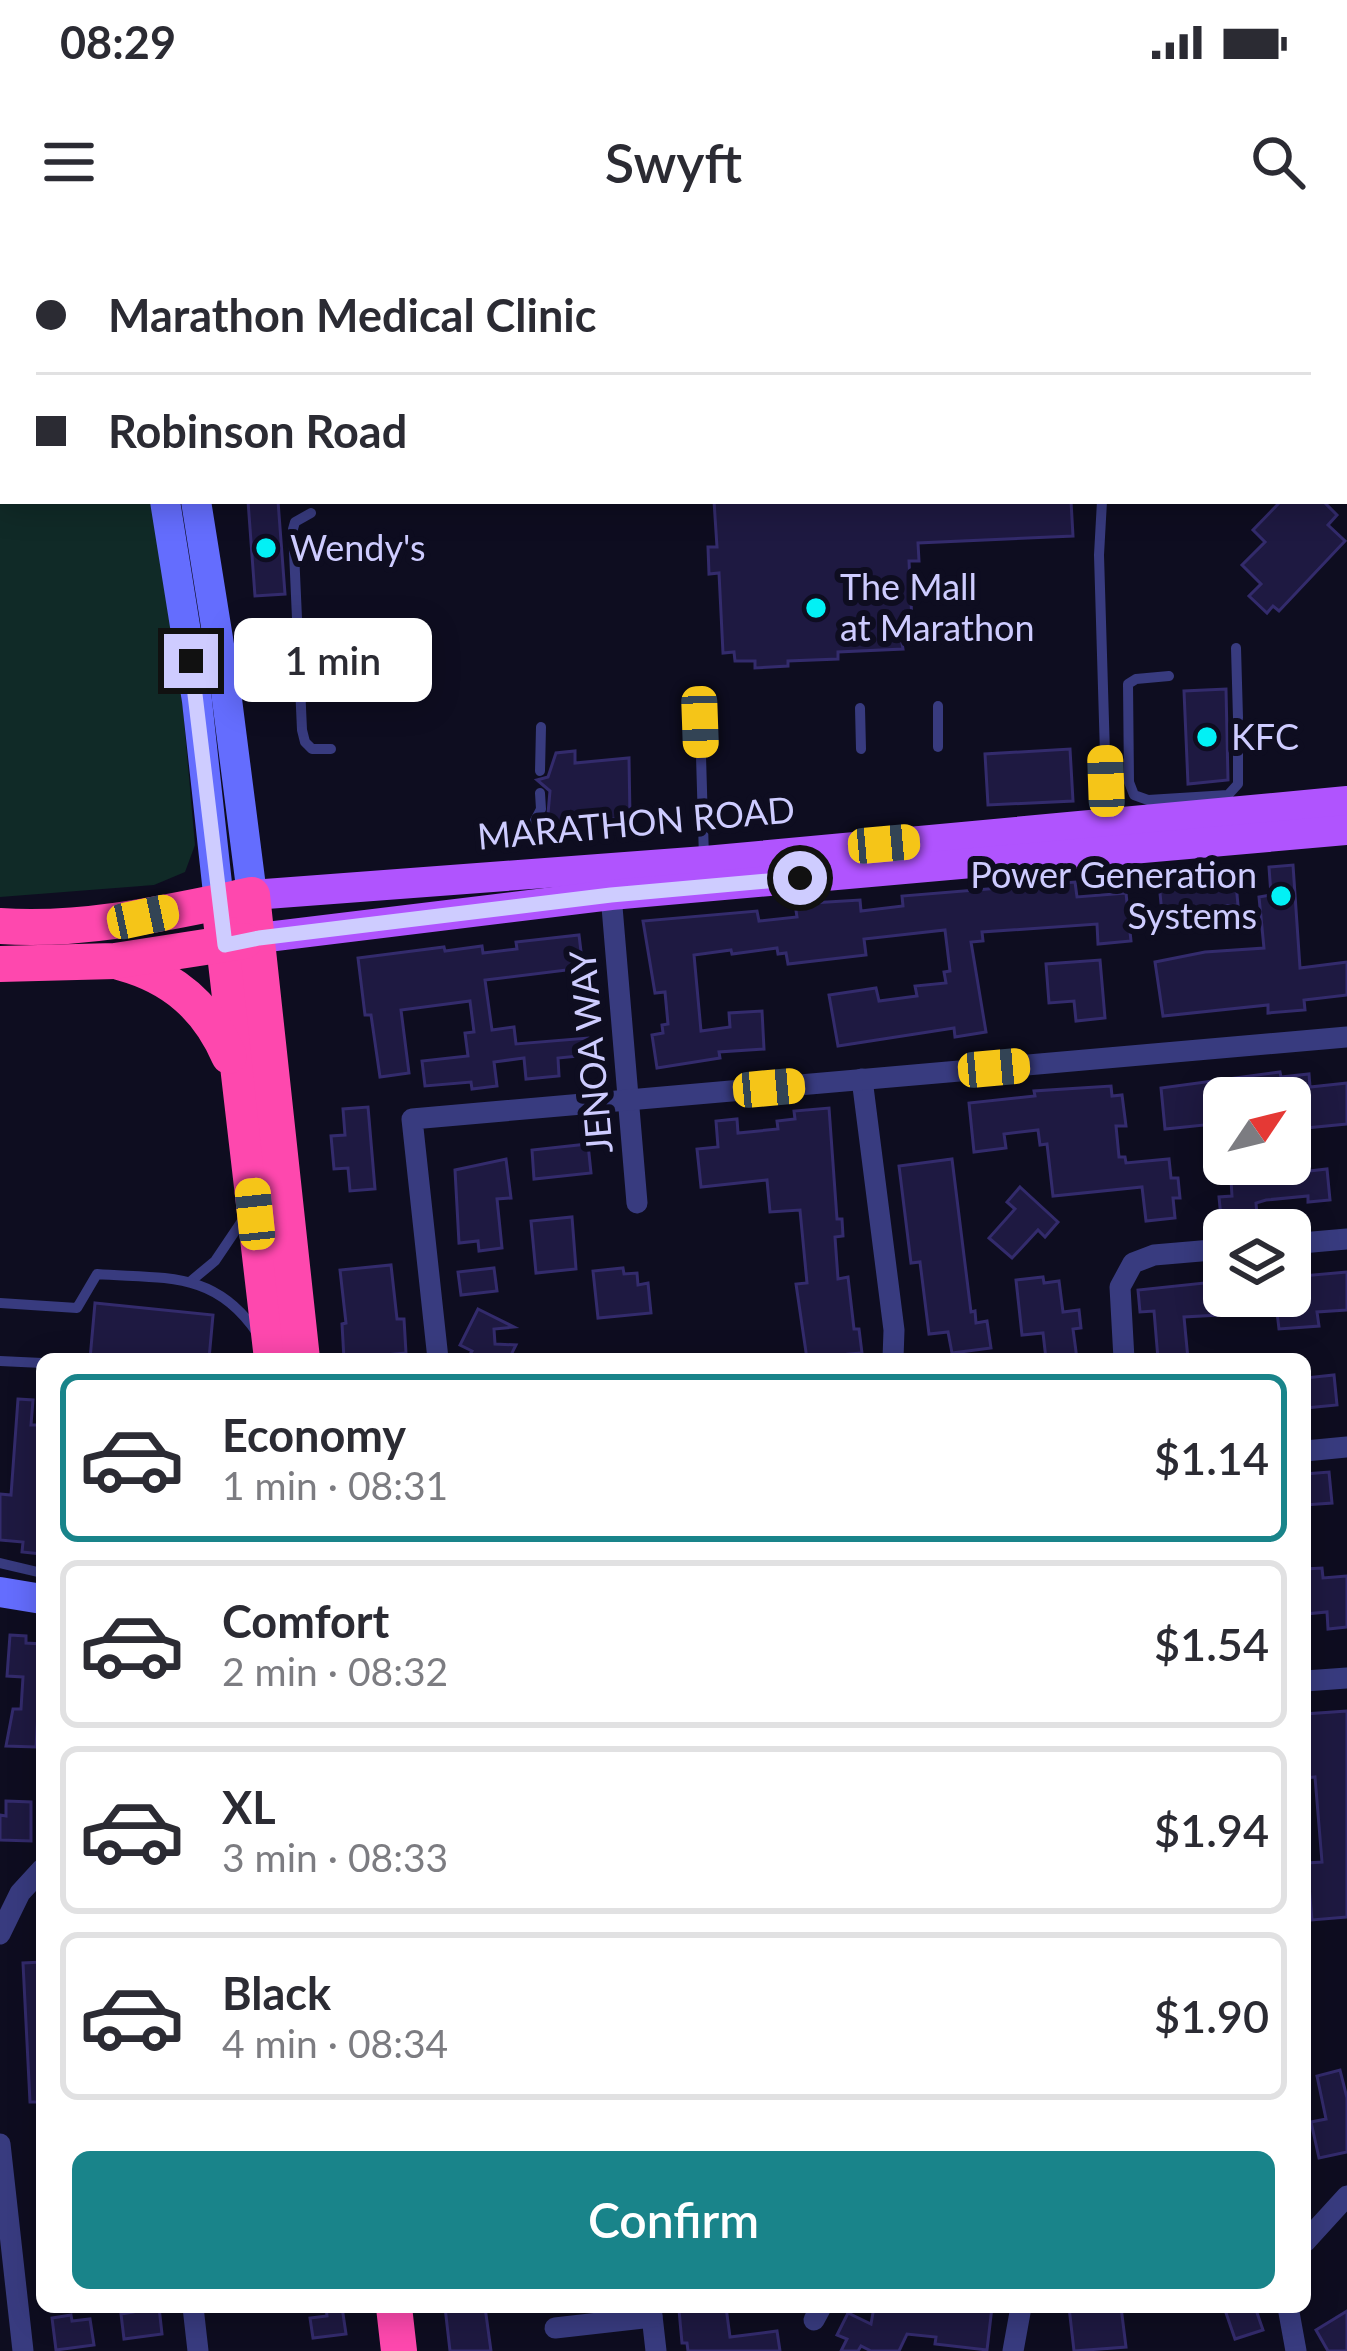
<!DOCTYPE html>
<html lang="en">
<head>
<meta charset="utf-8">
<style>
  :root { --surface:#fff; --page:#f2f2f3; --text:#2b2b33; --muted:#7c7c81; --line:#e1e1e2; --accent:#19848a }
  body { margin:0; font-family:Lato,sans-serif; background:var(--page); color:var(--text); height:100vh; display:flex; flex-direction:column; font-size:45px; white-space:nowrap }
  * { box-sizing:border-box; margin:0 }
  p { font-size:39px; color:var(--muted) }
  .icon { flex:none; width:66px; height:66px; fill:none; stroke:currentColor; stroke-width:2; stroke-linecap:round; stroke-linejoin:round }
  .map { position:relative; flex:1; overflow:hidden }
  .side { position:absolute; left:36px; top:1113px; width:1275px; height:960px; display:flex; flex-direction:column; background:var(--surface); border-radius:18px; box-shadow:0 6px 30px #0003 }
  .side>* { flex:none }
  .top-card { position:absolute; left:0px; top:0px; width:1347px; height:264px; box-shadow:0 6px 30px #0003; display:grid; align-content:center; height:264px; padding:0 36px; background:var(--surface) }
  .needle { width:78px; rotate:55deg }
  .buttons { position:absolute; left:1203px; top:837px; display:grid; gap:24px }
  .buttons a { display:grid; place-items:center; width:108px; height:108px; border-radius:18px; background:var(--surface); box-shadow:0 6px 30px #0003; font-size:60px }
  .end { position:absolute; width:54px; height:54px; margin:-27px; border:15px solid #ceccff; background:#111; box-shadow:0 0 0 6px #111 }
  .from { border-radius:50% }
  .bubble { position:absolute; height:84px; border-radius:18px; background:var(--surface); box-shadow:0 6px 30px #0003; font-size:39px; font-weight:600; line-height:84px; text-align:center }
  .car { position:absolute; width:36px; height:72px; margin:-36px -18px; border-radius:15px; box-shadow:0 0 9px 3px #0007; background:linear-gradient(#f5c518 24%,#345 0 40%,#f5c518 0 76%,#345 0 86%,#f5c518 0) }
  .top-card b { display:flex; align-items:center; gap:42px; height:114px; font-size:45px }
  .top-card b+b { border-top:3px solid var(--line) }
  .top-card i { width:30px; height:30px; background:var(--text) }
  ul { padding:21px 0 0; list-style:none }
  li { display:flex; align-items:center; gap:36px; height:168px; margin:0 24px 18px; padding:0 12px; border:6px solid var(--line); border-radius:18px }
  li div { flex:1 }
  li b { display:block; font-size:45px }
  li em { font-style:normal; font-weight:600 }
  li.on { border-color:var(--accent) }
  li>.icon { width:108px; height:108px; stroke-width:1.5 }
  .cta { display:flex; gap:24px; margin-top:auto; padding:24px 36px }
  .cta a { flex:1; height:138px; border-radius:18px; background:var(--accent); color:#fff; font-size:48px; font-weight:600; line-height:138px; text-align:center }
  .status { display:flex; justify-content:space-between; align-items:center; height:84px; padding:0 60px; background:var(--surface); direction:ltr }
  .status svg { height:33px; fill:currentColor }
  header { display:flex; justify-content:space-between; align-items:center; height:156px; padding:0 36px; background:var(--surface); font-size:54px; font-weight:600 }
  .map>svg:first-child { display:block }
  .green { fill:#102a27 }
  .building { fill:#1e1941; stroke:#332b6c; stroke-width:3 }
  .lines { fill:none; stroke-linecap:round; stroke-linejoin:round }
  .lane { stroke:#383b7f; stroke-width:10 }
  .street { stroke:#383b7f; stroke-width:21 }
  .secondary { stroke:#646dfe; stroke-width:30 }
  .primary { stroke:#b054fe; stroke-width:30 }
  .highway { stroke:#fe48ae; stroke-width:36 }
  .route { stroke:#ceccff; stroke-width:15 }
  .poi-dot { fill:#02f1f5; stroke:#0e0d20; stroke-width:4.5 }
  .labels { text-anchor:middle; stroke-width:12; stroke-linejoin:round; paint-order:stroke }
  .poi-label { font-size:36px; fill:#ceccff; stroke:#0e0d20; text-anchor:start }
  .street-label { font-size:36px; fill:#ceccff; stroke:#0e0d20 }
</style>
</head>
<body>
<div class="status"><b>08:29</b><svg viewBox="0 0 49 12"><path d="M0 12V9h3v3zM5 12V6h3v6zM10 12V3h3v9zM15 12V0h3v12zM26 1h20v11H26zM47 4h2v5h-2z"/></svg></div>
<header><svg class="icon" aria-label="menu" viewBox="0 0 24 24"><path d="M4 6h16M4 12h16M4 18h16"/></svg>Swyft<svg class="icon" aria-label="search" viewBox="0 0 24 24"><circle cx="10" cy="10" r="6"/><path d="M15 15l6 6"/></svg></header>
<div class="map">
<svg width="1347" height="2111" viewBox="0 0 1347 2111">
  <rect width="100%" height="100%" fill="#0e0d20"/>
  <!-- green -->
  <path class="green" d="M0,0L95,3H3V261H151L183,469L195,605L185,632L154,645L0,657Z"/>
  <!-- building -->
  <g class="building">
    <path d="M248,261H278L285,354L255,356Z"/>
    <path d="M714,261H1071L1073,296L918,303L919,321H909L913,402L902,403L903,409L838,412V419L788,421V426L755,428V421H735L734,412L723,413L719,333L709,334L708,307H717Z"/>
    <path d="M1281,261H1323L1337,275L1328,285L1345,301L1279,371L1273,366L1267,373L1249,356L1261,344L1242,325L1265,302L1253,290Z"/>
    <path d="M1226,449L1228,540L1188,544L1184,451Z"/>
    <path d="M1070,509L1073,561L988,565L985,514Z"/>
    <path d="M575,511V523L629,518L630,577L547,585L550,551L537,540L548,537L556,513Z"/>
    <path d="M1293,625L1300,728L1347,722V755L1304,760L1305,770L1268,773V765L1163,776L1155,722L1205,712L1264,708L1259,657L1271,655L1269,627Z"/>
    <path d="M1235,633L1238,665L1186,669L1187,682L1163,684L1159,643Z"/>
    <path d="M1075,642L1077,657L1126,653L1131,701L1098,704L1097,684L982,692L983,701L971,702L986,792L955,797L954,788L838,806L829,755L876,748L879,761L917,756L915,746L946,743L944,732L950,731L945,690L864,699L866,715L788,724L786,713L778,714L777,708L732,714L731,710L694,715L701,791L730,787L729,773L762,771L764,809L719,812L720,818L657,828L652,795L663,793L662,785L668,784L665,752L655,753L643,681L757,671L759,681L797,677L795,664L860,660L861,671L903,666L902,656Z"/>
    <path d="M579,695L583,728L485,740L492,790L514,787L516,804L588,798L589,815L558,818L559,836L526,839L524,818L494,822L497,846L472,849L471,842L425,846L422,821L468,816L465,793L474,792L470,761L401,770L409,833L380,837L371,775H365L358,718L444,707L445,711L482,706L483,713L517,709L516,702Z"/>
    <path d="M1100,720L1105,778L1076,781L1074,761L1049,763L1046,724Z"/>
    <path d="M1280,832L1281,837L1309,834L1310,847L1347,843V884L1295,889L1292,858H1224V883L1165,889L1161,848Z"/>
    <path d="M1111,846L1112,856L1122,855L1126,886H1116L1119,917H1125L1126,923L1169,919L1171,938H1178L1180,958H1173L1175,978L1146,981L1142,947L1053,956L1047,904L1040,905L1038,890L1004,894L1006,908L974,912L969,863L1035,856L1034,851Z"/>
    <path d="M368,867L375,949L350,951L348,928L334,929L331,896L345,895L343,869Z"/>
    <path d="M829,868L837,979H842L843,996L835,997L838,1039L848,1037L854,1089H859L862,1113L848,1114L849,1119H807L796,1044L807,1043L800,970L770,972L767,940L701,947L697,909L718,907L716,881L737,879L738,893L778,889L777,881L795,879L794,871Z"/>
    <path d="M588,904L591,933L534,939L532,910Z"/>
    <path d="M506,919L511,958L497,959L502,1008L479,1011L478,1001L459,1003L455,930Z"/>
    <path d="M952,919L971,1072L975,1071L976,1083L987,1081L991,1108L952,1113L948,1092L929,1094L920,1022L911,1023L899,926Z"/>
    <path d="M1327,929L1330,960L1308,962V956L1266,960L1256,963L1257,975L1221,978L1219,957L1232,956L1231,940Z"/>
    <path d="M1020,947L1058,982L1045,997L1038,990L1012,1018L989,998L1015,969L1007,962Z"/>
    <path d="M572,977L576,1029L536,1033L531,981Z"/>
    <path d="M391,1025L397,1079H404L406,1113L344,1119L342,1084L346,1083L340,1030Z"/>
    <path d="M494,1028L497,1051L461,1055L458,1032Z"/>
    <path d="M623,1028L624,1034L637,1033L638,1045L648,1043L651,1073L598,1078L593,1031Z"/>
    <path d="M1347,1032V1070L1317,1072L1319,1086L1279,1089L1277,1072L1184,1077L1188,1119H1158L1154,1071L1140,1072L1138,1050L1205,1043V1037L1224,1036V1056H1290V1037Z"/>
    <path d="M1043,1037L1044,1043L1059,1041L1063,1072L1079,1070L1081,1088L1073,1089L1077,1119H1046L1043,1093L1022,1095L1016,1040Z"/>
    <path d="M95,1063L213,1075L209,1119H90Z"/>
    <path d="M478,1069L514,1087L494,1089L495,1104L516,1105L509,1119H467L472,1111L460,1105Z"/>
    <path d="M1334,1135L1337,1165L1305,1168V1138Z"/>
    <path d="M18,1159L33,1160L31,1185H42V1314L22,1312L23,1302L0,1300V1254L11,1255Z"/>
    <path d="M1329,1232L1332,1263L1305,1265V1234Z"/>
    <path d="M1322,1328L1323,1338L1347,1336V1387L1328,1389L1327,1372L1305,1374V1329Z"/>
    <path d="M10,1395L26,1396V1403L42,1404L36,1507L6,1506L13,1469H21L23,1437L7,1436Z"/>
    <path d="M1347,1471V1677L1312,1680L1307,1623L1322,1622L1315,1537L1305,1538V1474Z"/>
    <path d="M6,1561L31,1562V1601L0,1600V1575L6,1576Z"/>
    <path d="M42,1722V1862H30L23,1723Z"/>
    <path d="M1340,1830L1347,1858V1912L1319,1918L1311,1882L1326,1879L1317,1836Z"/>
    <path d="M132,2067H159L162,2094L124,2099L121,2074L133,2072Z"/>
    <path d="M326,2067H342L346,2094L313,2098L310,2078L327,2076Z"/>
    <path d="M445,2067H485L491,2111H450Z"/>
    <path d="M726,2067L730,2097L777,2091L780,2111H688L687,2103H682L679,2070Z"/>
    <path d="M874,2067H992L987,2110L935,2104L936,2097L907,2094L899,2111H871L861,2106L858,2111H841L847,2099L837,2095L848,2073L871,2084Z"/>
    <path d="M1069,2067H1121L1126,2107L1074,2111Z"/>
    <path d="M1224,2067H1255L1263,2090L1235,2099Z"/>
    <path d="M1347,2071V2111H1328L1316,2090Z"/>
    <path d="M71,2075L72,2081L90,2079L94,2105L56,2110L52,2078Z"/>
  </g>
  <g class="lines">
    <!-- lane -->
    <g class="lane">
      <path d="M32,0L33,3"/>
      <path d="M1050,3L1054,0"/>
      <path d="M0,4L5,0"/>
      <path d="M1344,81L1347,80"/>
      <path d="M1102,261L1099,315L1107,581"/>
      <path d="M311,273L295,282L293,289L302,490L305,502L312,509H331"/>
      <path d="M1236,408L1238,478"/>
      <path d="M1169,436L1136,439L1128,444L1129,542L1134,555L1148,560L1228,555L1238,544V514"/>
      <path d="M938,466V507"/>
      <path d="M860,468L861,509"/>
      <path d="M700,482L704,618"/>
      <path d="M540,531L541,487"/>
      <path d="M489,600L527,596L541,569L540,553"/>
      <path d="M191,1041L215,1021L246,975"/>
      <path d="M0,1063L77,1068L97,1034C164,1039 215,1030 257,1093"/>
      <path d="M0,1121L42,1123"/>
      <path d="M0,1323L42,1333"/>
    </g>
    <!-- street -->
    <g class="street">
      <path d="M611,655L637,963"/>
      <path d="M862,839L894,1090L893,1119"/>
      <path d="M1290,1004L1347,999"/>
      <path d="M438,1119L412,879L1347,797"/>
      <path d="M1124,1119L1120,1047L1133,1023L1154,1015L1224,1009"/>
      <path d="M1305,1211L1347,1207"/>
      <path d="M1305,1441L1347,1438"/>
      <path d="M0,1694L20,1653L42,1629"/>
      <path d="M0,1904L23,2111"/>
      <path d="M1305,2002L1347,1956"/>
      <path d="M193,2067L198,2111"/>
      <path d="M651,2067L656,2111"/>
      <path d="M1288,2067L1296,2111"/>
      <path d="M814,2080L821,2067"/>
      <path d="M555,2088L652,2077"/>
      <path d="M1013,2111L1021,2067"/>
    </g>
    <!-- secondary -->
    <g class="secondary">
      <path d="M106,0L107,3"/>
      <path d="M137,0L138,3"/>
      <path d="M165,261L197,461L219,662"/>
      <path d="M196,261L224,436L252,655"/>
      <path d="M0,1352L42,1359"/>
    </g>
    <!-- primary -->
    <g class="primary">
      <path d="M252,655L705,621L1347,561"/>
      <path d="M259,698L611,655L1347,590"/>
    </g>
    <!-- highway -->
    <g class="highway">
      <path d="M219,662L272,1119"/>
      <path d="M0,686C84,692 170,672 252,655L302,1119"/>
      <path d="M122,723C173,737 208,767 229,816"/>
      <path d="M0,724L115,721L244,701"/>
      <path d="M394,2067L399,2111"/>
    </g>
  </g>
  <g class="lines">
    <!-- route -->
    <path class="route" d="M191,421L225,705L259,698L611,655L800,638"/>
  </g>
  <!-- markers -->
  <g class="poi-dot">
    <circle cx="266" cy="308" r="12"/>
    <circle cx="816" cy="368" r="12"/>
    <circle cx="1207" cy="497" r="12"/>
    <circle cx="1281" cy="656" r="12"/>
  </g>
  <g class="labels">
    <!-- poi labels -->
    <g class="poi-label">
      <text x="290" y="321">Wendy's</text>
      <text x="840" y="360">The Mall<tspan x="840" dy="41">at Marathon</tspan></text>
      <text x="1231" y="510">KFC</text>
      <text x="1257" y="648" text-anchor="end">Power Generation<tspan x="1257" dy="41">Systems</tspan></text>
    </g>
    <!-- street labels -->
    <g class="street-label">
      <text transform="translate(636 583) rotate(-5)" y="13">MARATHON ROAD</text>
      <text transform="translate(591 812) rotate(-95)" y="13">JENOA WAY</text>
    </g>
  </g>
</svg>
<div class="buttons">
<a><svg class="needle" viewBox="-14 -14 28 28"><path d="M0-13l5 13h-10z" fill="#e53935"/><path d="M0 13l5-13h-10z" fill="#7c7c81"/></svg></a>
<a><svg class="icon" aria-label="layers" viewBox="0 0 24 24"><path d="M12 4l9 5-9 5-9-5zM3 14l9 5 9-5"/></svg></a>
</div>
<i class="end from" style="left:800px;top:638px"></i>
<i class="end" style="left:191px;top:421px"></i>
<div class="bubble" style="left:234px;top:378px;width:198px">1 min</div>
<i class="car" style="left:700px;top:482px;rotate:178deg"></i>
<i class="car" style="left:1106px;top:541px;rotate:358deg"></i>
<i class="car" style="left:884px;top:604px;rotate:85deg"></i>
<i class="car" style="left:143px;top:677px;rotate:78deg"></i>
<i class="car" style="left:994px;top:828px;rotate:85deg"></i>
<i class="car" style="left:769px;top:848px;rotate:85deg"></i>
<i class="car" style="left:255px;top:974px;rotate:354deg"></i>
<div class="top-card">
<b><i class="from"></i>Marathon Medical Clinic</b>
<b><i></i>Robinson Road</b>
</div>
<section class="side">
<ul>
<li class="on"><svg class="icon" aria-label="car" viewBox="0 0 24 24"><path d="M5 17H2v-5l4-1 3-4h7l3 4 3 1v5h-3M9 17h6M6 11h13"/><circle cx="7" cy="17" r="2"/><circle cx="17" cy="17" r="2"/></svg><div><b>Economy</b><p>1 min · 08:31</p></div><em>$1.14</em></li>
<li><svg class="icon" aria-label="car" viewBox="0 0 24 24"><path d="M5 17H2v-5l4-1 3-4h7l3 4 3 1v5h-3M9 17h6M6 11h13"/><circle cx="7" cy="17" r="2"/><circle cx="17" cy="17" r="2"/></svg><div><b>Comfort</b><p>2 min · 08:32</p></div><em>$1.54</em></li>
<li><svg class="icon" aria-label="car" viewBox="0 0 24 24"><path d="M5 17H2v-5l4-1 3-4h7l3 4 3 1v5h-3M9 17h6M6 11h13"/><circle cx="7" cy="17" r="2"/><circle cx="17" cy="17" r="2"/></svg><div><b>XL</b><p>3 min · 08:33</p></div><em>$1.94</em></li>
<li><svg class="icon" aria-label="car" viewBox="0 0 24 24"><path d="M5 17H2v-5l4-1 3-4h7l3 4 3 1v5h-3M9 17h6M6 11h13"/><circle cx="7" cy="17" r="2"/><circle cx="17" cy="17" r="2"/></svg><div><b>Black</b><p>4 min · 08:34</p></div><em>$1.90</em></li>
</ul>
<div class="cta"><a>Confirm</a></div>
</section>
</div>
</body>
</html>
